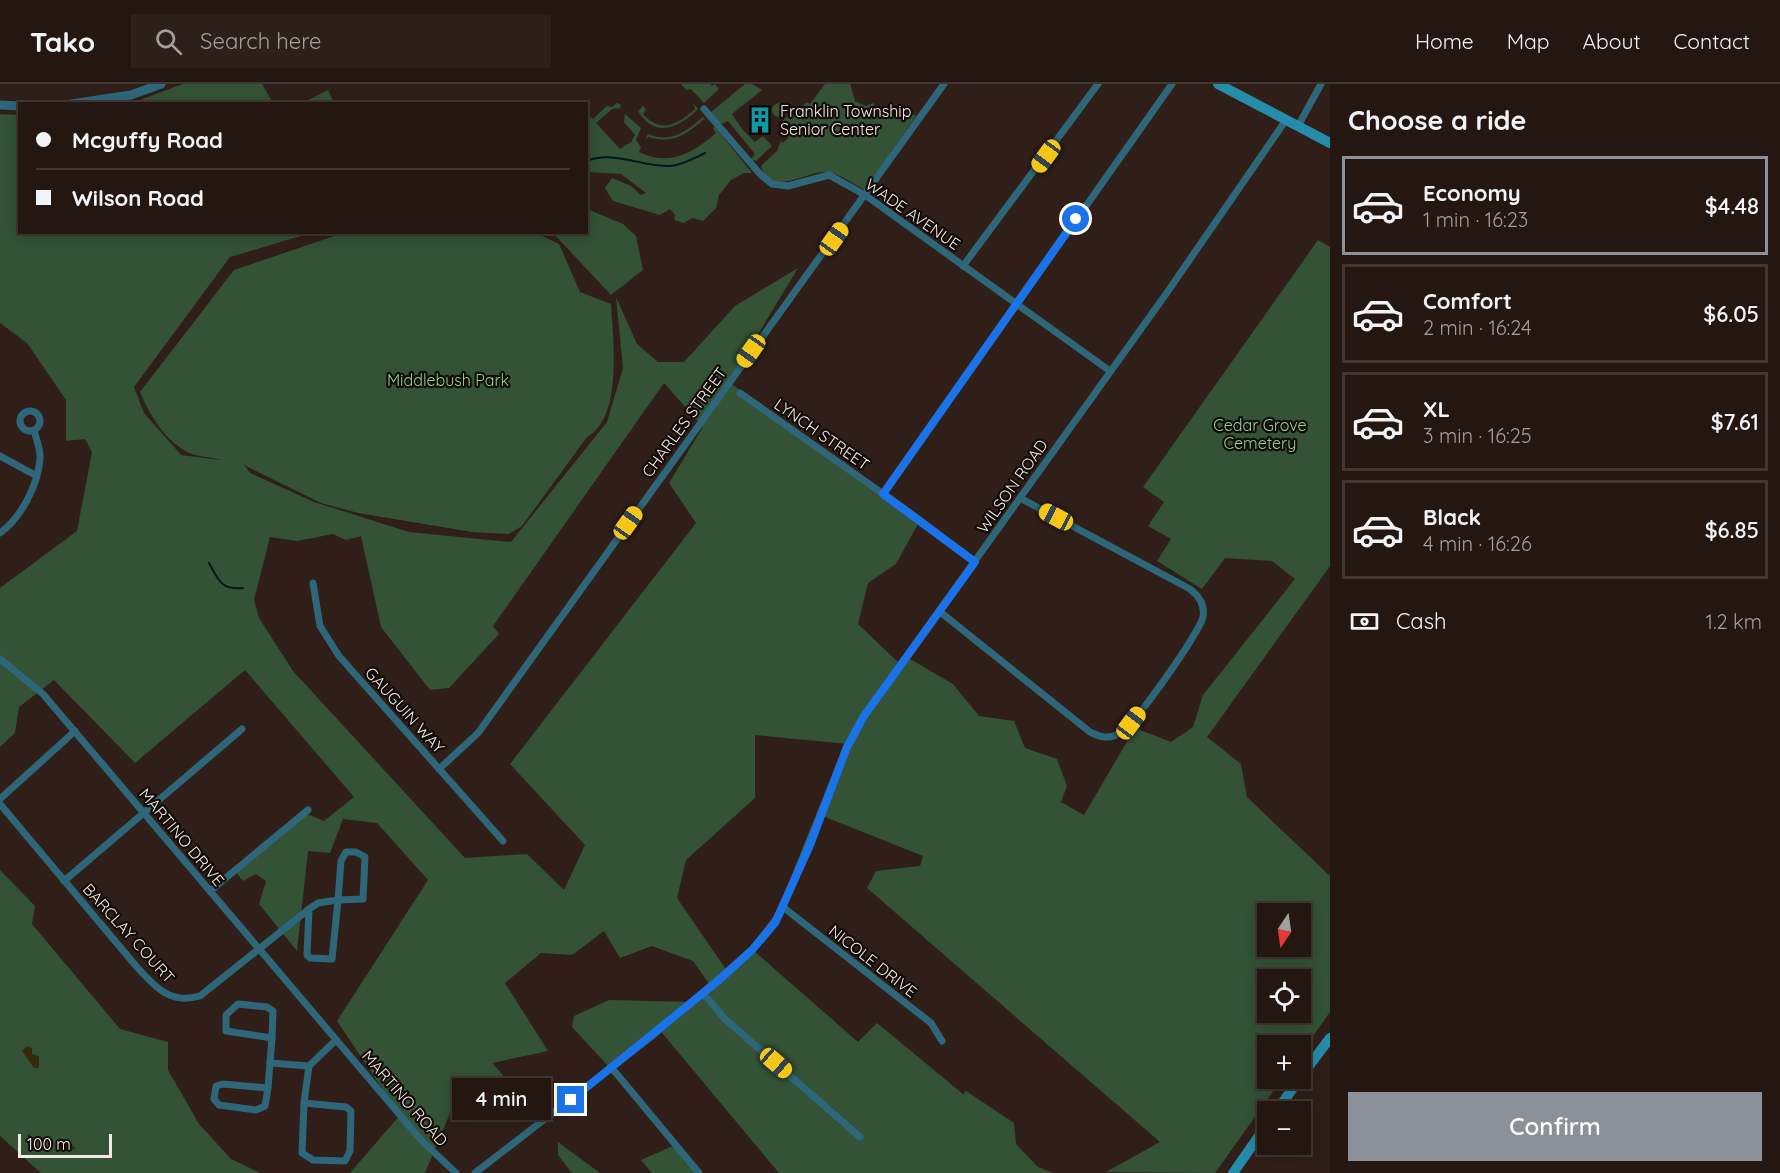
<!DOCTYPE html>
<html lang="en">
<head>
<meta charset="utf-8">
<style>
  :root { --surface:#241712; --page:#2c201b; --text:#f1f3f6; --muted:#a39f9f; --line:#413632; --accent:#8c9099 }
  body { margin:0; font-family:Quicksand,sans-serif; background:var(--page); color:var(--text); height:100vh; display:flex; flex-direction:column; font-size:22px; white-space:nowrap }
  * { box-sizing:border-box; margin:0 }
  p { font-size:20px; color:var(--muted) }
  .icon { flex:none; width:33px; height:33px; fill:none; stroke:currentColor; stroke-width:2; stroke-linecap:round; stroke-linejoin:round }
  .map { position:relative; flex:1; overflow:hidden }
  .drawer { display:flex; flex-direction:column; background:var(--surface); width:450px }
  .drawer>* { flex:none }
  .hud { position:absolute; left:18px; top:18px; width:570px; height:132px; border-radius:0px; box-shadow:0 3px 15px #0003,0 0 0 2px var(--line); display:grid; align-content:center; height:132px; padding:0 18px; background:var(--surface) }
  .needle { width:39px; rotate:193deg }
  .tools { position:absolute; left:1257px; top:819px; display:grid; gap:12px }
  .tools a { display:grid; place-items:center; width:54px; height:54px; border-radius:0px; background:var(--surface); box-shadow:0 3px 15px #0003,0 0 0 2px var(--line); font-size:30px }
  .scale { position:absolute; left:18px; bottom:15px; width:94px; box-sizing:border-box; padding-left:6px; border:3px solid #f5e9e4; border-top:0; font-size:16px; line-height:21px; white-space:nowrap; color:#f5e9e4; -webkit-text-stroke:4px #130b08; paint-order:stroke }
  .end { position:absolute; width:27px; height:27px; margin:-14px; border:8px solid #1a73e8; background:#fff; box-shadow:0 0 0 3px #fff }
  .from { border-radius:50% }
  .bubble { position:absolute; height:42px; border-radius:0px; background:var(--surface); box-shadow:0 3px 15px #0003,0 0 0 2px var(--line); font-size:20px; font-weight:600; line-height:42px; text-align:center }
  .car { position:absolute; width:18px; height:36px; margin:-18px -9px; border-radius:8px; box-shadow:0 0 4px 2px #0007; background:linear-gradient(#f5c518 24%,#345 0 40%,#f5c518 0 76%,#345 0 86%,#f5c518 0) }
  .hud b { display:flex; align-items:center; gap:21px; height:57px; font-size:22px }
  .hud b+b { border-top:2px solid var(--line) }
  .hud i { width:15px; height:15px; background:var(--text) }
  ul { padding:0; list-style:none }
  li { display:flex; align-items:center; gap:18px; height:99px; margin:0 12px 9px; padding:0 6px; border:3px solid var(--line); border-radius:0px }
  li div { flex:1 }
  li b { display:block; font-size:22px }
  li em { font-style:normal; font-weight:600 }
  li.active { border-color:var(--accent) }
  li>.icon { width:54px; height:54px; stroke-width:1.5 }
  h2 { padding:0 18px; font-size:27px; line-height:72px }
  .pay { display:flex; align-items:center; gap:15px; height:66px; padding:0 18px; font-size:22px }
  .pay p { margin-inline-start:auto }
  .cta { display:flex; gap:12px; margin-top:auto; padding:12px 18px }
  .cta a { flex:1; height:69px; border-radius:0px; background:var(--accent); color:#fff; font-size:24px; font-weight:600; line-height:69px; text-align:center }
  header { display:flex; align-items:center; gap:36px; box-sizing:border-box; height:84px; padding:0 30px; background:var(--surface); border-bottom:2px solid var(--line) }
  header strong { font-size:28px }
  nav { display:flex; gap:33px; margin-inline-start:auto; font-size:21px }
  .search { width:420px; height:54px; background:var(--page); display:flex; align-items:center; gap:15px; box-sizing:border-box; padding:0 21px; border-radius:0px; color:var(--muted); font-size:22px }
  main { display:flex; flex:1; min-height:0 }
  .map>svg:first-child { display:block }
  .green { fill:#335236; fill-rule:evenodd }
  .sand { fill:#332b09 }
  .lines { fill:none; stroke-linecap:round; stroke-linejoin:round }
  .stream { stroke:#00171e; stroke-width:2 }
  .minor { stroke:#2e6779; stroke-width:7 }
  .tertiary { stroke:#2e6779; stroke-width:9 }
  .secondary { stroke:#258caa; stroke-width:10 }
  .route { stroke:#1a73e8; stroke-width:8 }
  .labels { text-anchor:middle; stroke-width:4.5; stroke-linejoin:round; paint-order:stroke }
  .poi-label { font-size:16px; fill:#f5e9e4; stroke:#130b08; text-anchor:start }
  .street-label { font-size:16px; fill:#f5e9e4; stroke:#130b08 }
  .park-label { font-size:16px; fill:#8bd493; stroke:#130b08 }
</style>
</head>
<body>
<header>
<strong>Tako</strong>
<div class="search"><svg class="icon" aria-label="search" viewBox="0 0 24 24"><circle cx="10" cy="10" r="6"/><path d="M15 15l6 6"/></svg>Search here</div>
<nav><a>Home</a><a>Map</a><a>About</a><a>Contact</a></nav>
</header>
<main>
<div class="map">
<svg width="1330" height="1089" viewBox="0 0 1330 1089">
  <rect width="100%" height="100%" fill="#301f18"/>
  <!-- green -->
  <g class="green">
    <path d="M183,0H262L273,19H132Z"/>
    <path d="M681,0H710L712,2L715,0L719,5L704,19L691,5L686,6Z"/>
    <path d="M745,0H752L762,6L732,30L742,45L755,58L763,52L772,62L756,77L751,75L755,70L728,37L721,40L711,28Z"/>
    <path d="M825,0H850L855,17L866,22L873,19L883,32H901L909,27L916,32L865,106C853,100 841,90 827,88C807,86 770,115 761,82L777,67L781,57L783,59L788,54L789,47L782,38L790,29L796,32L806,18L810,20Z"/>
    <path d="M328,6L334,19H303Z"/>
    <path d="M617,19L621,21L620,24L612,25L596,39L620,65L631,58L635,51L624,38L625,30L641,44L636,56L641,63L639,68C669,83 693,69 716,49L713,44L715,43L752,89H744L731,96L719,111L716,124L703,137L692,134L684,139L674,136L675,131L670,125L660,131L613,117L605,104L612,94L631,102L641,111L646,109L621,90L587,88V36L590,32L593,35L607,22L612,23Z"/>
    <path d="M693,19L698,25C679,44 655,55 638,27L643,22L646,25L643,30C661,50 677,41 695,25Z"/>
    <circle cx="779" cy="26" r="7"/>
    <path d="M0,30L19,31L20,148L311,149L230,173L134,303L144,329L181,371L220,376C212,373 201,373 192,370C167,360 150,332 140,308L234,186L343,149H536L559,160L580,208L611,220C613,256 623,333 587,353L522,442L509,450L472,448L358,429L321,419L244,381L250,389L314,418L409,448L511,458L607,338L623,284L616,213L637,260L658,278H684L735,222L798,184L729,298L918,440L896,480L868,499L858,540L899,579L905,572L953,600L979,632L1014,637L1025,664L1057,675L1067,702L1061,718L1084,731L1135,644L1171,658L1193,643L1203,611L1295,495L1272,477L1225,474L1202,505L1157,477L1171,455L1148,442L1164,418L1143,403L1318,156L1330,163V482L1207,653L1241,680L1247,713L1330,792V928L1301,969L1300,962H1268V994L1282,995L1215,1089L1106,1088L1160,1058L867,804L876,787L920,782L923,772L820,731L848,660L755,651V714L686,776L677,814L727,887L753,866L858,958L877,939L963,1010L966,1007L1014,1039L1016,1060L1038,1083L1053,1089H779L658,944L610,984L572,943L574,932L609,916L689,918L710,901L693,877L652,862L620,874L604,847L572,871L541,869L505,899L548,967L492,979L503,991L450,1029L425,1089H350L400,1031L337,937L428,796L377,739L343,735L330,769L308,767L297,867L259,820L266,797L256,790L243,797L234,786L302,728L324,737L354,713L245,586L135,679L54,596L19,623L15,649L0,663V504L77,447L92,368L85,355L66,357V316L27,259L0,239ZM664,299L703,343L669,399L696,439L510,680L585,761L564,806L527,770L465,774L293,587L259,534L254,516L270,453L297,457L333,450L346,456L361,452L381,543L430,606L449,604L499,550L493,542ZM1268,830H1300V862H1268ZM1268,896H1300V928H1268Z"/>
    <path d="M703,33L708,39L704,35C686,51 673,60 648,53L645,56L648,50C672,60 686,47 703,33Z"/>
    <path d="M587,125L623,140L636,152L643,186L611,211L553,149L586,148Z"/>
    <path d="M0,786L35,822L32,840L120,945L168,958V986L199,1040L231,1075L260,1089H41L0,1052Z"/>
    <path d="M558,1058L600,1089H572L558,1071Z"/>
    <path d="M675,1061L697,1089H652L641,1076Z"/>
  </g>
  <!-- sand -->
  <g class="sand">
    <path d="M27,962L32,964V970L39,972V984H34L22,967Z"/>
    <path d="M59,1054L67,1056L76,1065L62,1068L56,1057Z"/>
  </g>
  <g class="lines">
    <!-- stream -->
    <g class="stream">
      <path d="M553,17L555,20"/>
      <path d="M586,77C615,66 641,83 670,82C683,81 694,74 705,69"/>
      <path d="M209,479C219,496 220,506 243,504"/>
    </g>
    <!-- minor -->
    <g class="minor">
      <path d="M704,25L760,90L772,100L788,102L829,91L865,111L1110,287"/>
      <path d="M1298,42L1321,0"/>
      <path d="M963,182L1098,0"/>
      <path d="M740,309L909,428L975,478"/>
      <circle cx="30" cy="337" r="10"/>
      <path d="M0,372L35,391"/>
      <path d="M883,410L1172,0"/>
      <path d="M0,449C21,434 38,401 40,375C41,366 36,355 34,346"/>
      <path d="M313,499L320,542L339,572L503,757"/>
      <path d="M939,527L1090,648C1100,653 1109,656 1120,649C1135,641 1199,549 1203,533C1205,521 1199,512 1190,505L1020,414"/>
      <path d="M0,575L43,610L422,1057L456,1089"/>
      <path d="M439,685L478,649L944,0"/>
      <path d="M0,715L75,647"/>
      <path d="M0,720L136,882C155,903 170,921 200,912L309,825L318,819L338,816L332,875L310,874L307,871L309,825"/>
      <path d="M346,768H356L365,773L363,815L338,816L341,777Z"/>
      <path d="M64,797L242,645"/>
      <path d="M210,807L308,726"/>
      <path d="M783,823L931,939L942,957"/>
      <path d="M703,909L725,935L860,1053"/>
      <path d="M238,920L267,923L273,927L272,954L226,947V931Z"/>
      <path d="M270,979L309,982L336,956"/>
      <path d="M611,983L699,1089"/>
      <path d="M223,1000L268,1004L265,1022L256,1026L219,1021L214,1015L216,1002Z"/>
      <path d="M268,1004L272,954"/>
      <path d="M304,1019L346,1023L351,1027L350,1067L345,1077L313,1076L302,1069Z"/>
      <path d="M304,1019L309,982"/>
      <path d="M475,1089L652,952L752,866L780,830L847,663L864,632L1166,210L1286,36"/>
    </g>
    <!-- tertiary -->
    <g class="tertiary">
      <path d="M71,20L131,11L161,0"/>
      <path d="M0,21L20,22"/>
    </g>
    <!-- secondary -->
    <g class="secondary">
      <path d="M1218,0L1330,59"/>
      <path d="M1300,994L1330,954"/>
      <path d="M1276,1028L1300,994"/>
      <path d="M1233,1089L1268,1039"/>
    </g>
  </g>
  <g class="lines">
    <!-- route -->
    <path class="route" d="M571,1016L718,897L752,866L775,839L810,761L847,663L864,632L975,478L883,410L1076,135"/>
  </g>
  <!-- icons -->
  <defs>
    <g id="building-bare" transform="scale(2.07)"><path d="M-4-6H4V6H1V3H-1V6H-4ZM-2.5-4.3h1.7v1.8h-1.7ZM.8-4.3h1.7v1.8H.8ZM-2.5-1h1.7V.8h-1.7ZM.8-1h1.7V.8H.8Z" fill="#0f9aa8" stroke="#130b08" stroke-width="2.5" paint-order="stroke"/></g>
  </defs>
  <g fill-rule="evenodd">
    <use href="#building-bare" x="760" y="36"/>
  </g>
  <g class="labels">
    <!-- poi labels -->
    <g class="poi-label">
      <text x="780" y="33">Franklin Township<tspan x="780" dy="18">Senior Center</tspan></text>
    </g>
    <!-- street labels -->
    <g class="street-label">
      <text transform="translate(913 130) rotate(35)" y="6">WADE AVENUE</text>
      <text transform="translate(684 338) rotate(-54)" y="6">CHARLES STREET</text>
      <text transform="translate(822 350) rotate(35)" y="6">LYNCH STREET</text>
      <text transform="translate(1012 402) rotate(-55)" y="6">WILSON ROAD</text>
      <text transform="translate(405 626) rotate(48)" y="6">GAUGUIN WAY</text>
      <text transform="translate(182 753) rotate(50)" y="6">MARTINO DRIVE</text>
      <text transform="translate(129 849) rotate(48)" y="6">BARCLAY COURT</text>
      <text transform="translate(873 877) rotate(38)" y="6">NICOLE DRIVE</text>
      <text transform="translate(405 1014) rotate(49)" y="6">MARTINO ROAD</text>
    </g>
    <!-- park labels -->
    <g class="park-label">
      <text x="448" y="302">Middlebush Park</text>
      <text x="1260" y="347">Cedar Grove<tspan x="1260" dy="18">Cemetery</tspan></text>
    </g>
  </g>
</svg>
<div class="tools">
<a><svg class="needle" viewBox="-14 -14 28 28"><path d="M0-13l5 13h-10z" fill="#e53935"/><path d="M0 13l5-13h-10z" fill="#a39f9f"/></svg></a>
<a><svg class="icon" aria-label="locate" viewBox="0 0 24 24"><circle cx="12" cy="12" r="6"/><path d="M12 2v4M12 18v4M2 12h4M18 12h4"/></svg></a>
<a>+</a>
<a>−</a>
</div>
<div class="scale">100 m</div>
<i class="end from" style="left:1076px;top:135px"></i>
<i class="end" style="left:571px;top:1016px"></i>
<div class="bubble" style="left:452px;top:994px;width:99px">4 min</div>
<i class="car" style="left:1046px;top:72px;rotate:216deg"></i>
<i class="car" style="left:834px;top:155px;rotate:35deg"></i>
<i class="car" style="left:751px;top:267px;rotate:215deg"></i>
<i class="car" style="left:1056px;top:433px;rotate:298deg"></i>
<i class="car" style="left:628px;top:439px;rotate:35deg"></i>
<i class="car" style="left:1131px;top:639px;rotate:37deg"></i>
<i class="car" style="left:776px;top:979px;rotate:131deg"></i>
<div class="hud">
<b><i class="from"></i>Mcguffy Road</b>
<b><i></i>Wilson Road</b>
</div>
</div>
<section class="drawer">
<h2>Choose a ride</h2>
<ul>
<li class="active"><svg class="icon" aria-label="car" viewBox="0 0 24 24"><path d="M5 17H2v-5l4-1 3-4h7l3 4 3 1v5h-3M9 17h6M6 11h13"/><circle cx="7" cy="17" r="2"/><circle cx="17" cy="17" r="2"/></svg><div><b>Economy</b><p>1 min · 16:23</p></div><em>$4.48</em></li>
<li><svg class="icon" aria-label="car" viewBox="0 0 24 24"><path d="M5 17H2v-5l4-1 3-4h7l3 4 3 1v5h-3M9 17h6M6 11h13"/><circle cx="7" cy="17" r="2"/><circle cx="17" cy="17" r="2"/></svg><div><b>Comfort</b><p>2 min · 16:24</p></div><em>$6.05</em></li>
<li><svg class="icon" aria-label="car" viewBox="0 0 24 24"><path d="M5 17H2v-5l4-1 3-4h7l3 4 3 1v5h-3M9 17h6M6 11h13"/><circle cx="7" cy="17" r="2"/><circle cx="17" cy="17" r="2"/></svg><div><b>XL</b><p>3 min · 16:25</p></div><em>$7.61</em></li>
<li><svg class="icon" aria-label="car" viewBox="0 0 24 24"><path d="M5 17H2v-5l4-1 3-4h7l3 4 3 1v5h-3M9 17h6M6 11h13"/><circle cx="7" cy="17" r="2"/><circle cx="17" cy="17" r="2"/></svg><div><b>Black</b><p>4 min · 16:26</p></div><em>$6.85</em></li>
</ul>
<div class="pay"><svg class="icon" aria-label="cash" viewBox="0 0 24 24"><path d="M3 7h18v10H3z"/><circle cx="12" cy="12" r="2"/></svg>Cash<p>1.2 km</p></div>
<div class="cta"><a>Confirm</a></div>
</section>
</main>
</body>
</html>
